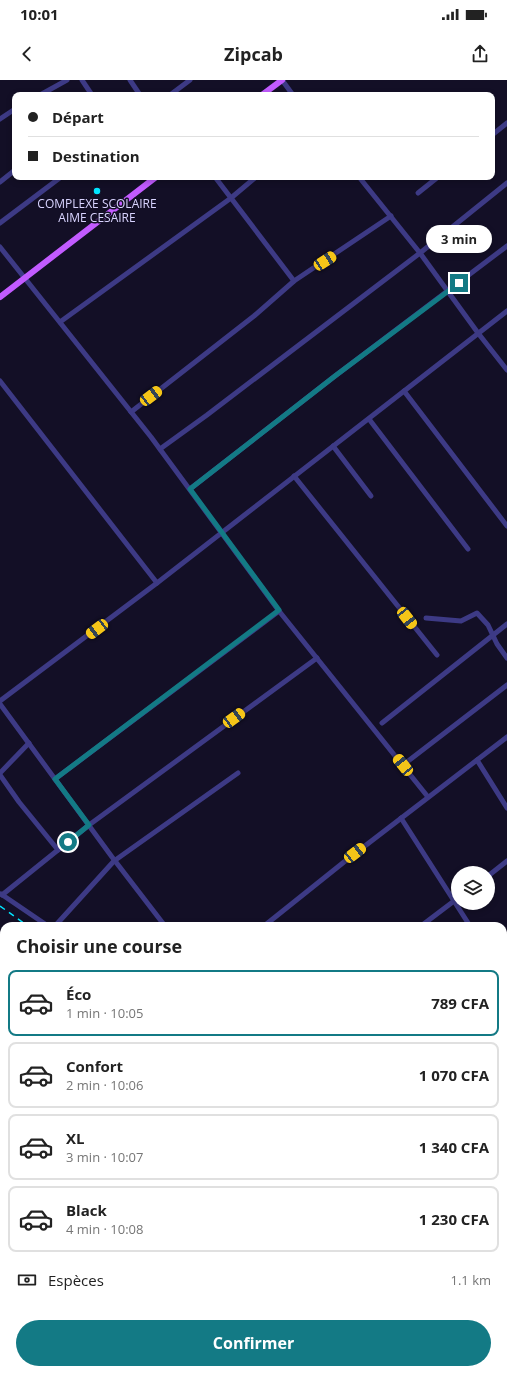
<!DOCTYPE html>
<html lang="fr">
<head>
<meta charset="utf-8">
<style>
  :root { --surface:#fff; --page:#f2f2f2; --text:#222; --muted:#767676; --line:#e0e0e0; --accent:#137a85 }
  body { margin:0; font-family:"Open Sans",sans-serif; background:var(--page); color:var(--text); height:100vh; display:flex; flex-direction:column; font-size:15px; white-space:nowrap }
  * { box-sizing:border-box; margin:0 }
  p { font-size:13px; color:var(--muted) }
  .icon { flex:none; width:22px; height:22px; fill:none; stroke:currentColor; stroke-width:2; stroke-linecap:round; stroke-linejoin:round }
  .map { position:relative; flex:1; overflow:hidden }
  .sheet { position:absolute; left:0px; top:842px; width:507px; height:452px; display:flex; flex-direction:column; background:var(--surface); border-radius:12px 12px 0 0; box-shadow:0 2px 6px #0003 }
  .sheet>* { flex:none }
  .top-card { position:absolute; left:12px; top:12px; width:483px; height:88px; border-radius:8px; box-shadow:0 2px 6px #0003; display:grid; align-content:center; height:88px; padding:0 16px; background:var(--surface) }
  .buttons { position:absolute; left:451px; top:786px; display:grid; gap:8px }
  .buttons a { display:grid; place-items:center; width:44px; height:44px; border-radius:50%; background:var(--surface); box-shadow:0 2px 6px #0003; font-size:20px }
  .end { position:absolute; width:18px; height:18px; margin:-9px; border:5px solid #137a85; background:#fff; box-shadow:0 0 0 2px #fff }
  .from { border-radius:50% }
  .bubble { position:absolute; height:28px; border-radius:14px; background:var(--surface); box-shadow:0 2px 6px #0003; font-size:13px; font-weight:700; line-height:28px; text-align:center }
  .car { position:absolute; width:12px; height:24px; margin:-12px -6px; border-radius:5px; box-shadow:0 0 3px 1px #0007; background:linear-gradient(#f5c518 24%,#345 0 40%,#f5c518 0 76%,#345 0 86%,#f5c518 0) }
  .top-card b { display:flex; align-items:center; gap:14px; height:38px; font-size:15px }
  .top-card b+b { border-top:1px solid var(--line) }
  .top-card i { width:10px; height:10px; background:var(--text) }
  ul { padding:0; list-style:none }
  li { display:flex; align-items:center; gap:12px; height:66px; margin:0 8px 6px; padding:0 8px; border:2px solid var(--line); border-radius:8px }
  li div { flex:1 }
  li b { display:block; font-size:15px }
  li em { font-style:normal; font-weight:700 }
  li.selected { border-color:var(--accent) }
  li>.icon { width:36px; height:36px; stroke-width:1.5 }
  h2 { padding:0 16px; font-size:18px; line-height:48px }
  .pay { display:flex; align-items:center; gap:10px; height:44px; padding:0 16px; font-size:15px }
  .pay p { margin-inline-start:auto }
  .primary-button { display:flex; gap:8px; margin-top:auto; padding:8px 16px }
  .primary-button a { flex:1; height:46px; border-radius:24px; background:var(--accent); color:#fff; font-size:16px; font-weight:700; line-height:46px; text-align:center }
  .status { display:flex; justify-content:space-between; align-items:center; height:28px; padding:0 20px; background:var(--surface); direction:ltr }
  .status svg { height:11px; fill:currentColor }
  header { display:flex; justify-content:space-between; align-items:center; height:52px; padding:0 16px; background:var(--surface); font-size:18px; font-weight:700 }
  .map>svg:first-child { display:block }
  .lines { fill:none; stroke-linecap:round; stroke-linejoin:round }
  .minor { stroke:#3d3a85; stroke-width:5 }
  .major { stroke:#c25bff; stroke-width:6 }
  .highway { stroke:#ff4fa3; stroke-width:7 }
  .rail { stroke:#00e5ff; stroke-width:1.5; stroke-dasharray:6 5; stroke-linecap:butt }
  .route { stroke:#137a85; stroke-width:5 }
  .poi-dot { fill:#00e5ff; stroke:#130f26; stroke-width:1.5 }
  .labels { text-anchor:middle; stroke-width:3; stroke-linejoin:round; paint-order:stroke }
  .poi-label { font-size:12px; fill:#d9d4ff; stroke:#130f26 }
</style>
</head>
<body>
<div class="status"><b>10:01</b><svg viewBox="0 0 49 12"><path d="M0 12V9h3v3zM5 12V6h3v6zM10 12V3h3v9zM15 12V0h3v12zM26 1h20v11H26zM47 4h2v5h-2z"/></svg></div>
<header><svg class="icon" aria-label="back" viewBox="0 0 24 24"><path d="M15 5l-7 7 7 7"/></svg>Zipcab<svg class="icon" aria-label="share" viewBox="0 0 24 24"><path d="M12 15V3M7 8l5-5 5 5M5 13v7h14v-7"/></svg></header>
<div class="map">
<svg width="507" height="1294" viewBox="0 0 507 1294">
  <rect width="100%" height="100%" fill="#130f26"/>
  <g class="lines">
    <!-- minor -->
    <g class="minor">
      <path d="M82,0L92,15"/>
      <path d="M130,0L140,15"/>
      <path d="M282,0L293,15"/>
      <path d="M40,15L67,0"/>
      <path d="M170,15L190,0"/>
      <path d="M0,39L15,29"/>
      <path d="M492,55L507,43"/>
      <path d="M215,97L294,201"/>
      <path d="M359,97L420,173L478,253L507,290"/>
      <path d="M0,102L15,90"/>
      <path d="M418,113L438,97"/>
      <path d="M0,143L61,97"/>
      <path d="M0,167L151,357L279,531L428,717"/>
      <path d="M60,242L231,118L256,97"/>
      <path d="M0,301L157,503"/>
      <path d="M404,311L507,446"/>
      <path d="M131,332L254,236L294,201L391,136"/>
      <path d="M369,339L468,469"/>
      <path d="M333,366L371,416"/>
      <path d="M160,369L207,335L420,173L507,103"/>
      <path d="M294,396L437,575"/>
      <path d="M190,409L335,296L507,166"/>
      <path d="M426,538L461,541L477,533L488,545L497,564L507,578"/>
      <path d="M0,621L157,503L507,231"/>
      <path d="M0,624L112,777L165,846"/>
      <path d="M382,643L507,544"/>
      <path d="M477,680L507,728"/>
      <path d="M403,685L507,605"/>
      <path d="M0,693L29,663"/>
      <path d="M0,695L19,722L58,770"/>
      <path d="M55,699L279,531"/>
      <path d="M401,738L470,846"/>
      <path d="M488,796L507,781"/>
      <path d="M1,814L48,846"/>
      <path d="M2,815L89,745L317,578"/>
      <path d="M55,846L114,781L238,693"/>
      <path d="M264,846L344,782L507,657"/>
      <path d="M421,846L458,818"/>
      <path d="M503,903L507,910"/>
      <path d="M503,918L507,913"/>
      <path d="M0,952L4,946"/>
      <path d="M503,1011L507,1003"/>
      <path d="M0,1179L4,1180"/>
      <path d="M195,1290L202,1294"/>
      <path d="M262,1290L266,1294"/>
      <path d="M96,1294L97,1290"/>
      <path d="M336,1294L341,1290"/>
      <path d="M433,1294L438,1290"/>
    </g>
    <!-- major -->
    <g class="major">
      <path d="M262,15L282,0"/>
      <path d="M0,217L156,97"/>
      <path d="M503,1158L507,1159"/>
    </g>
    <!-- highway -->
    <g class="highway">
      <path d="M0,981L4,982"/>
      <path d="M0,987L4,988"/>
      <path d="M503,1287L507,1292"/>
    </g>
    <!-- rail -->
    <g class="rail">
      <path d="M0,826L28,846"/>
      <path d="M503,1192L507,1194"/>
    </g>
  </g>
  <g class="lines">
    <!-- route -->
    <path class="route" d="M68,762L89,745L55,699L279,530L190,409L335,296L459,203"/>
  </g>
  <!-- markers -->
  <circle class="poi-dot" cx="97" cy="111" r="4"/>
  <g class="labels">
    <!-- poi labels -->
    <g class="poi-label">
      <text x="97" y="128">COMPLEXE SCOLAIRE<tspan x="97" dy="14">AIME CESAIRE</tspan></text>
    </g>
  </g>
</svg>
<div class="buttons">
<a><svg class="icon" aria-label="layers" viewBox="0 0 24 24"><path d="M12 4l9 5-9 5-9-5zM3 14l9 5 9-5"/></svg></a>
</div>
<i class="end from" style="left:68px;top:762px"></i>
<i class="end" style="left:459px;top:203px"></i>
<div class="bubble" style="left:426px;top:145px;width:66px">3 min</div>
<i class="car" style="left:325px;top:181px;rotate:57deg"></i>
<i class="car" style="left:151px;top:316px;rotate:53deg"></i>
<i class="car" style="left:407px;top:538px;rotate:142deg"></i>
<i class="car" style="left:97px;top:549px;rotate:233deg"></i>
<i class="car" style="left:234px;top:638px;rotate:54deg"></i>
<i class="car" style="left:403px;top:685px;rotate:321deg"></i>
<i class="car" style="left:355px;top:773px;rotate:52deg"></i>
<div class="top-card">
<b><i class="from"></i>Départ</b>
<b><i></i>Destination</b>
</div>
<section class="sheet">
<h2>Choisir une course</h2>
<ul>
<li class="selected"><svg class="icon" aria-label="car" viewBox="0 0 24 24"><path d="M5 17H2v-5l4-1 3-4h7l3 4 3 1v5h-3M9 17h6M6 11h13"/><circle cx="7" cy="17" r="2"/><circle cx="17" cy="17" r="2"/></svg><div><b>Éco</b><p>1 min · 10:05</p></div><em>789 CFA</em></li>
<li><svg class="icon" aria-label="car" viewBox="0 0 24 24"><path d="M5 17H2v-5l4-1 3-4h7l3 4 3 1v5h-3M9 17h6M6 11h13"/><circle cx="7" cy="17" r="2"/><circle cx="17" cy="17" r="2"/></svg><div><b>Confort</b><p>2 min · 10:06</p></div><em>1 070 CFA</em></li>
<li><svg class="icon" aria-label="car" viewBox="0 0 24 24"><path d="M5 17H2v-5l4-1 3-4h7l3 4 3 1v5h-3M9 17h6M6 11h13"/><circle cx="7" cy="17" r="2"/><circle cx="17" cy="17" r="2"/></svg><div><b>XL</b><p>3 min · 10:07</p></div><em>1 340 CFA</em></li>
<li><svg class="icon" aria-label="car" viewBox="0 0 24 24"><path d="M5 17H2v-5l4-1 3-4h7l3 4 3 1v5h-3M9 17h6M6 11h13"/><circle cx="7" cy="17" r="2"/><circle cx="17" cy="17" r="2"/></svg><div><b>Black</b><p>4 min · 10:08</p></div><em>1 230 CFA</em></li>
</ul>
<div class="pay"><svg class="icon" aria-label="cash" viewBox="0 0 24 24"><path d="M3 7h18v10H3z"/><circle cx="12" cy="12" r="2"/></svg>Espèces<p>1.1 km</p></div>
<div class="primary-button"><a>Confirmer</a></div>
</section>
</div>
</body>
</html>
